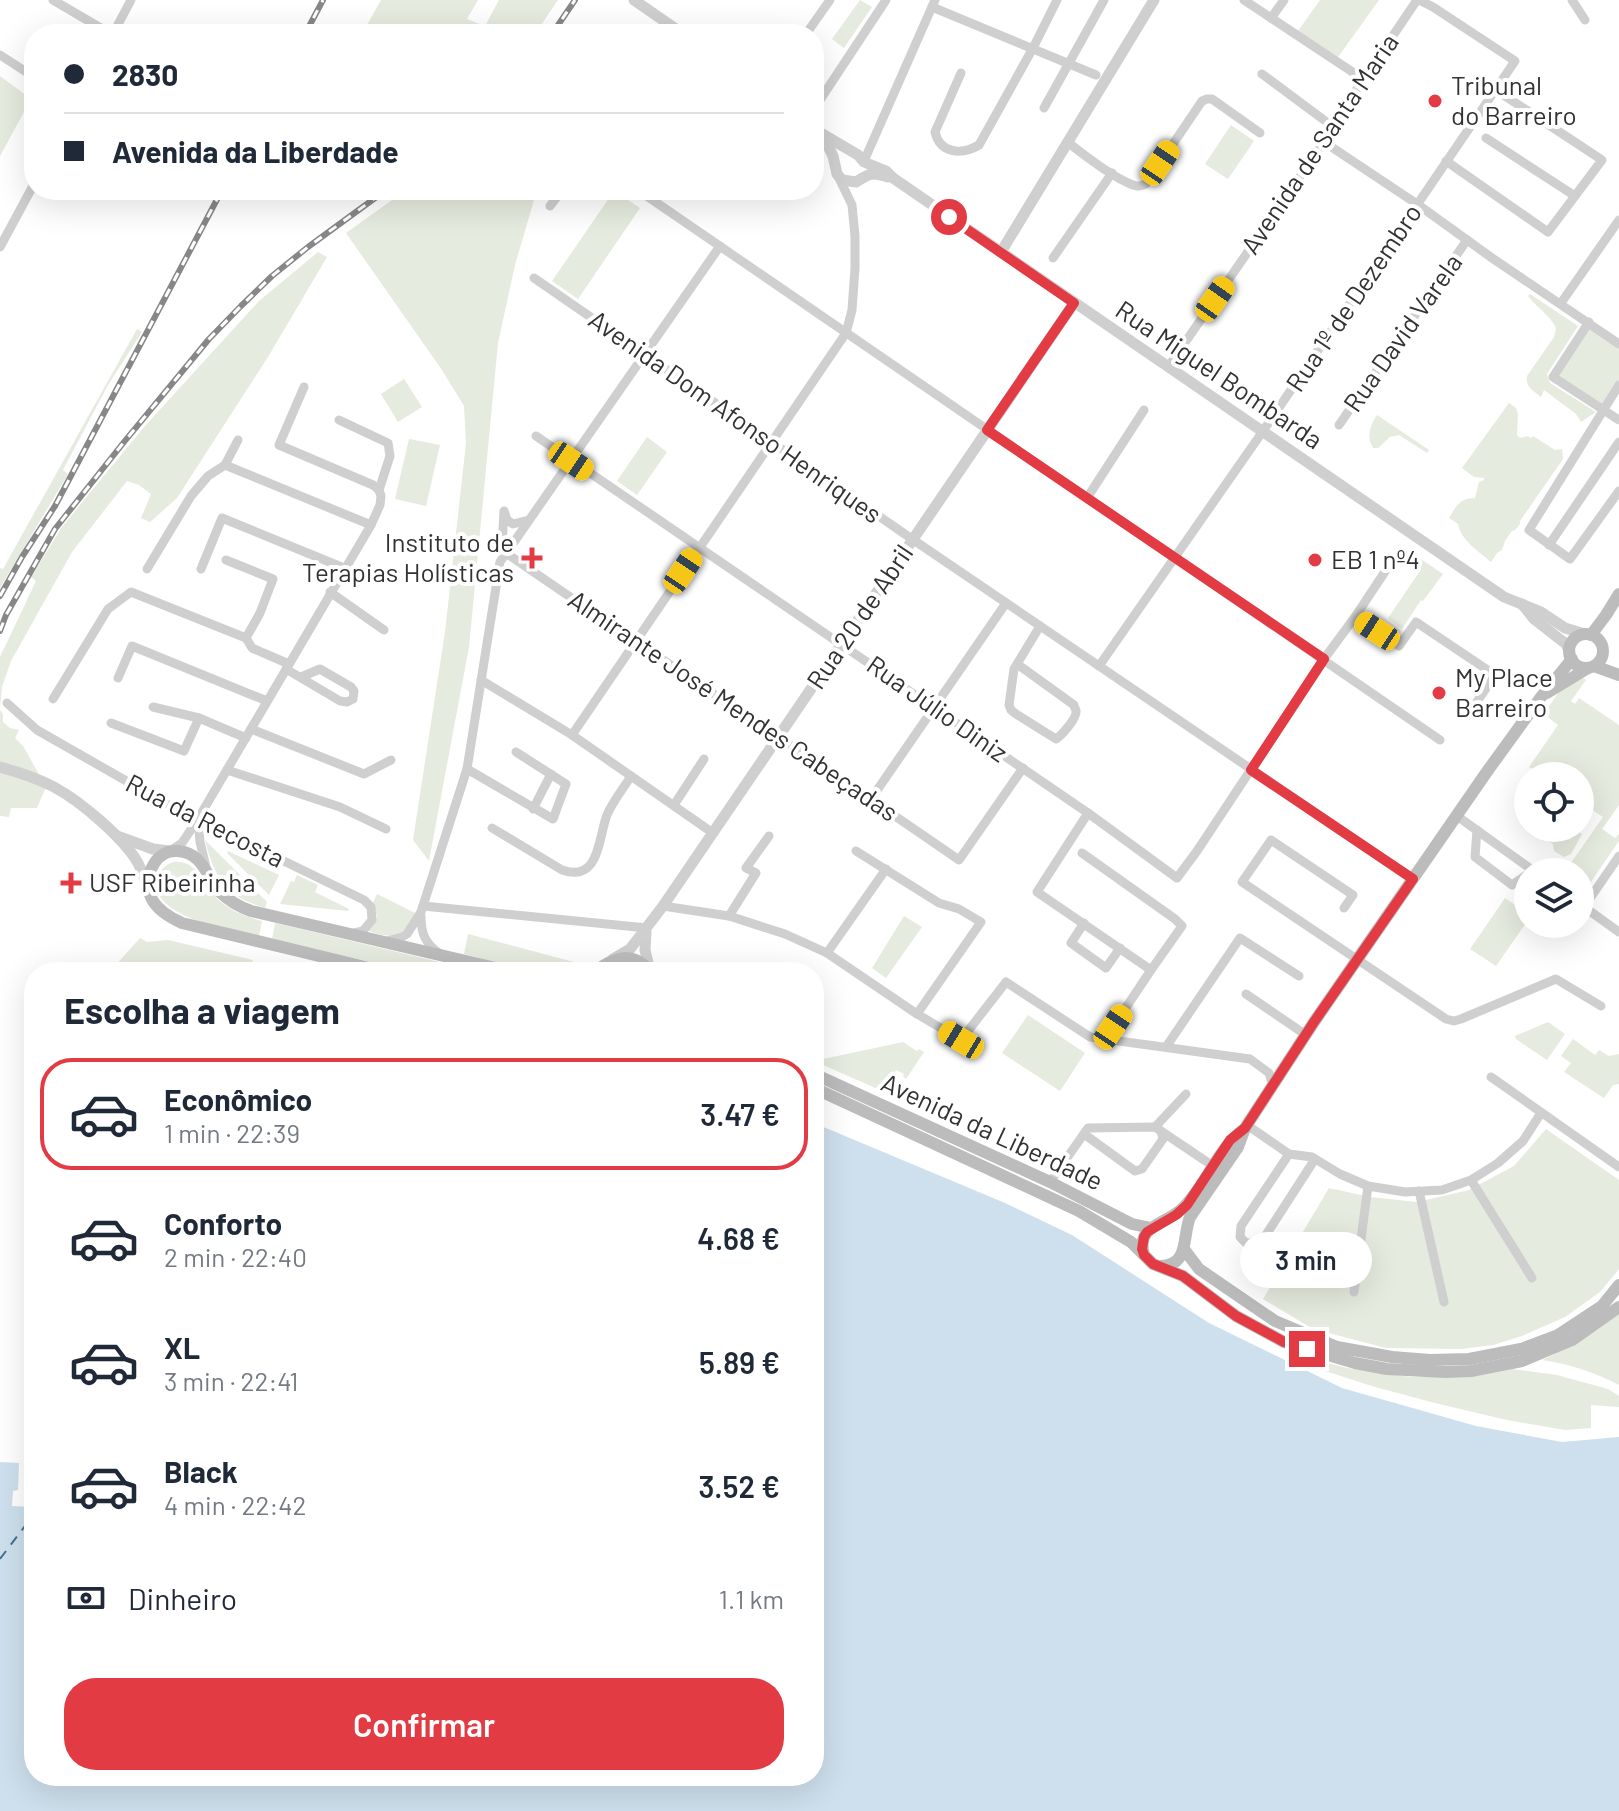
<!DOCTYPE html>
<html lang="pt">
<head>
<meta charset="utf-8">
<style>
  :root { --surface:#fff; --page:#f6f6f7; --text:#1f2937; --muted:#747a83; --line:#e0e1e3; --accent:#e23b43 }
  body { margin:0; font-family:Barlow,sans-serif; background:var(--page); color:var(--text); height:100vh; display:flex; flex-direction:column; font-size:30px; white-space:nowrap }
  * { box-sizing:border-box; margin:0 }
  p { font-size:26px; color:var(--muted) }
  .icon { flex:none; width:44px; height:44px; fill:none; stroke:currentColor; stroke-width:2; stroke-linecap:round; stroke-linejoin:round }
  .map { position:relative; flex:1; overflow:hidden }
  .details { position:absolute; left:24px; top:962px; width:800px; height:824px; display:flex; flex-direction:column; background:var(--surface); border-radius:32px; box-shadow:0 8px 32px #0002 }
  .details>* { flex:none }
  .hud { position:absolute; left:24px; top:24px; width:800px; height:176px; border-radius:32px; box-shadow:0 8px 32px #0002; display:grid; align-content:center; height:176px; padding:0 40px; background:var(--surface) }
  .tools { position:absolute; left:1514px; top:762px; display:grid; gap:16px }
  .tools a { display:grid; place-items:center; width:80px; height:80px; border-radius:50%; background:var(--surface); box-shadow:0 8px 32px #0002; font-size:40px }
  .end { position:absolute; width:36px; height:36px; margin:-18px; border:10px solid #e23b43; background:#fff; box-shadow:0 0 0 4px #fff }
  .from { border-radius:50% }
  .bubble { position:absolute; height:56px; border-radius:28px; background:var(--surface); box-shadow:0 8px 32px #0002; font-size:26px; font-weight:600; line-height:56px; text-align:center }
  .car { position:absolute; width:24px; height:48px; margin:-24px -12px; border-radius:10px; box-shadow:0 0 6px 2px #0007; background:linear-gradient(#f5c518 24%,#345 0 40%,#f5c518 0 76%,#345 0 86%,#f5c518 0) }
  .hud b { display:flex; align-items:center; gap:28px; height:76px; font-size:30px }
  .hud b+b { border-top:2px solid var(--line) }
  .hud i { width:20px; height:20px; background:var(--text) }
  ul { padding:0; list-style:none }
  li { display:flex; align-items:center; gap:24px; height:112px; margin:0 16px 12px; padding:0 24px; border:4px solid transparent; border-radius:32px }
  li div { flex:1 }
  li b { display:block; font-size:30px }
  li em { font-style:normal; font-weight:600 }
  li.selected { border-color:var(--accent) }
  li>.icon { width:72px; height:72px; stroke-width:1.5 }
  h2 { padding:0 40px; font-size:36px; line-height:96px }
  .pay { display:flex; align-items:center; gap:20px; height:88px; padding:0 40px; font-size:30px }
  .pay p { margin-inline-start:auto }
  .action { display:flex; gap:16px; margin-top:auto; padding:16px 40px }
  .action a { flex:1; height:92px; border-radius:32px; background:var(--accent); color:#fff; font-size:32px; font-weight:600; line-height:92px; text-align:center }
  .map>svg:first-child { display:block }
  .green { fill:#e5ebde }
  .water { fill:#cee0ed }
  .lines { fill:none; stroke-linecap:round; stroke-linejoin:round }
  .ferry { stroke:#407294; stroke-width:2; stroke-dasharray:10 8; stroke-linecap:butt }
  .minor { stroke:#cfcfcf; stroke-width:9 }
  .tertiary { stroke:#cfcfcf; stroke-width:11 }
  .secondary { stroke:#bcbcbc; stroke-width:12 }
  .rail-casing { stroke:#878787; stroke-width:6 }
  .rail { stroke:#fff; stroke-width:3; stroke-dasharray:9; stroke-linecap:butt }
  .route { stroke:#e23b43; stroke-width:10 }
  .poi-dot { fill:#e23b43; stroke:#fff; stroke-width:3 }
  .labels { text-anchor:middle; stroke-width:8; stroke-linejoin:round; paint-order:stroke }
  .poi-label { font-size:26px; fill:#323232; stroke:#fff; text-anchor:start }
  .street-label { font-size:26px; fill:#323232; stroke:#fff }
</style>
</head>
<body>
<div class="map">
<svg width="1619" height="1811" viewBox="0 0 1619 1811">
  <rect width="100%" height="100%" fill="#fff"/>
  <!-- green -->
  <g class="green">
    <path d="M381,0H478L467,19L485,26L499,0H558L535,34H362Z"/>
    <path d="M860,0L872,7L844,48L832,39Z"/>
    <path d="M1320,0H1379L1338,57L1298,31Z"/>
    <path d="M0,76L31,99L0,156Z"/>
    <path d="M1231,125L1254,141L1228,179L1205,164Z"/>
    <path d="M406,190H537L515,265L498,343L469,647L429,861L413,840L445,632L466,443L464,406L442,370L346,233Z"/>
    <path d="M614,191L640,208L578,299L552,281Z"/>
    <path d="M318,252L327,257L268,357L177,498L150,522L141,518L151,494L139,485L127,481L72,552L11,661L2,687L0,709V657L36,581L31,577L62,527L144,427L259,301Z"/>
    <path d="M1530,294L1578,326L1547,374L1550,383L1596,412L1581,422L1576,414L1544,390L1541,397C1534,391 1525,387 1527,376L1554,337L1556,328C1549,314 1537,308 1528,296Z"/>
    <path d="M1590,327L1619,347V393L1608,409L1557,376Z"/>
    <path d="M137,329L142,332L108,385L63,470L68,474L0,588V568L3,569Z"/>
    <path d="M404,379L422,407L398,422L381,394Z"/>
    <path d="M1509,403L1516,408L1518,414L1517,435L1520,438L1528,436L1531,438L1533,436L1555,450L1562,449L1563,459L1520,521V524L1515,530L1512,531L1505,541L1502,550L1497,553L1491,562C1478,551 1461,540 1458,524L1449,518C1456,506 1460,498 1475,498L1479,482L1484,480V478L1474,477L1462,468Z"/>
    <path d="M1377,415L1429,450L1427,453L1399,435L1390,437L1378,448H1373C1366,436 1370,426 1377,415Z"/>
    <path d="M647,437L667,452L637,495L617,481Z"/>
    <path d="M409,439L440,445L426,506L395,499Z"/>
    <path d="M1412,553L1443,574L1423,601L1421,600L1402,629L1388,618L1420,571L1406,560Z"/>
    <path d="M1572,672L1586,680L1571,701L1575,704L1579,698L1619,725V805L1602,829L1615,838L1619,834V841L1586,889L1580,884V872H1569L1566,870L1603,817L1580,802V776H1542L1529,767L1558,725L1544,714Z"/>
    <path d="M0,710L3,714V722L10,728L19,730L15,738L23,746L46,787L37,808H11L9,817L0,816Z"/>
    <path d="M1549,828H1573L1582,834L1571,854L1564,857L1554,851L1553,844L1543,837Z"/>
    <path d="M205,840L267,902L265,908C227,897 214,878 205,840Z"/>
    <path d="M228,851L279,875L269,895L227,853Z"/>
    <path d="M173,862C199,859 204,888 221,902C233,912 247,917 262,921L259,936C234,930 150,918 157,880C158,871 165,865 173,862Z"/>
    <path d="M297,875L318,885L315,892L349,909L348,911L280,904L291,881L294,882Z"/>
    <path d="M377,894L415,913C406,937 392,940 369,931L377,917L373,903Z"/>
    <path d="M1505,898L1528,914V920L1496,966L1470,949Z"/>
    <path d="M904,916L922,927L886,978L872,968Z"/>
    <path d="M275,923L448,964L446,972H414L272,939Z"/>
    <path d="M468,934L589,966C558,984 497,962 464,954Z"/>
    <path d="M140,938L147,942L168,940L253,960L250,972L114,967Z"/>
    <path d="M1028,1015L1085,1053L1060,1091L1002,1053Z"/>
    <path d="M1548,1022L1565,1034L1547,1060L1516,1039L1515,1036Z"/>
    <path d="M1573,1039L1595,1055L1599,1050L1609,1056L1619,1054V1084L1613,1085L1604,1098L1564,1072L1571,1063L1561,1056Z"/>
    <path d="M903,1042L917,1051L919,1049L924,1052L906,1079L903,1076L904,1074L896,1070L885,1087L880,1090L814,1061Z"/>
    <path d="M1546,1129L1619,1180V1269L1600,1292L1565,1317L1522,1336L1493,1345L1461,1349L1386,1348L1313,1329L1263,1299L1329,1188L1370,1197L1417,1202L1469,1190L1514,1166Z"/>
    <path d="M1619,1313V1385C1594,1372 1570,1364 1542,1360C1571,1347 1594,1332 1619,1313Z"/>
    <path d="M1302,1356L1347,1368L1411,1377L1477,1376L1512,1369L1557,1375L1608,1389L1619,1396V1407L1591,1405V1428L1565,1430L1507,1420L1439,1404L1375,1387L1319,1369L1300,1358Z"/>
  </g>
  <!-- water -->
  <path class="water" d="M814,1123L1005,1203L1072,1235L1209,1323L1342,1388L1476,1426L1562,1442L1619,1437V1811H0V1462L19,1463L18,1490L13,1491L12,1506L34,1507V1776H814Z"/>
  <g class="lines">
    <!-- ferry -->
    <path class="ferry" d="M0,1559L34,1514"/>
    <!-- minor -->
    <g class="minor">
      <path d="M53,0L111,34"/>
      <path d="M1244,0L1363,79"/>
      <path d="M1572,0L1585,20"/>
      <path d="M932,7L1096,75"/>
      <path d="M1271,18L1284,0"/>
      <path d="M113,34L131,0"/>
      <path d="M806,34L830,0"/>
      <path d="M0,55L34,77"/>
      <path d="M961,73L935,132C940,154 962,155 979,145L1033,48L1057,0"/>
      <path d="M1262,74L1332,126"/>
      <path d="M816,106L886,0"/>
      <path d="M1044,108L1104,0"/>
      <path d="M1486,138L1575,196"/>
      <path d="M1067,142C1085,155 1113,178 1133,185C1139,187 1140,186 1146,184L1202,101L1207,99H1212L1260,133"/>
      <path d="M1324,142L1417,204L1492,258L1619,344"/>
      <path d="M864,161L935,0"/>
      <path d="M1446,161L1548,232L1602,160L1496,90"/>
      <path d="M638,190L1440,740"/>
      <path d="M550,206L562,190"/>
      <path d="M0,247L34,184"/>
      <path d="M1053,258L1112,173"/>
      <path d="M534,278L912,539L1413,879"/>
      <path d="M1561,303L1619,220"/>
      <path d="M1589,322L1553,377L1619,420"/>
      <path d="M1168,367L1324,142L1332,126L1417,0"/>
      <path d="M1619,385L1529,530L1570,559L1619,491"/>
      <path d="M304,387L279,445L373,485L379,490"/>
      <path d="M1339,425L1467,240"/>
      <path d="M536,436L1088,813L1177,878L1197,851L1324,659L1355,617L1394,558"/>
      <path d="M238,440L225,465L371,525"/>
      <path d="M1087,498L1144,410"/>
      <path d="M1549,545L1619,442"/>
      <path d="M506,553C656,657 809,756 959,860L1023,768"/>
      <path d="M506,553L502,546L504,511L507,520L513,524L529,520"/>
      <path d="M147,569L191,496L208,476L225,465"/>
      <path d="M201,569L222,518L344,568"/>
      <path d="M330,592L384,630"/>
      <path d="M1355,617L1399,646L1416,622L1495,675L1468,715"/>
      <path d="M246,638L252,648L289,664"/>
      <path d="M1017,664L1074,705C1074,707 1076,709 1076,711C1077,718 1062,735 1056,739L1016,714L1011,710L1009,705L1014,669L1017,664L1040,626"/>
      <path d="M1099,666L1263,431L1515,61L1433,7L1419,0"/>
      <path d="M286,669L340,701L347,702L353,699L354,691L351,687L320,669L301,677"/>
      <path d="M118,678L132,646L267,701"/>
      <path d="M481,680L572,735L713,833"/>
      <path d="M53,699L108,609L131,592L246,638L260,613L273,579L226,560"/>
      <path d="M7,703L37,730L165,803L364,900L371,907L372,920L363,931L354,933"/>
      <path d="M153,707L199,718L246,738"/>
      <path d="M111,723L184,751L199,718"/>
      <path d="M251,729L364,774L391,760"/>
      <path d="M572,735L846,333L852,310L855,268V236L852,205L839,178"/>
      <path d="M467,769L553,819L566,784L516,752"/>
      <path d="M227,770L340,807L386,829"/>
      <path d="M871,799L1006,603"/>
      <path d="M674,805L704,759"/>
      <path d="M533,809L551,774"/>
      <path d="M1457,816L1535,872"/>
      <path d="M198,819L200,842L206,867"/>
      <path d="M492,828L562,870C600,883 598,838 607,815C613,801 623,789 631,776"/>
      <path d="M1477,830L1475,857L1512,885L1528,874"/>
      <path d="M170,851L182,843L198,819L371,525L380,505L381,496L379,490L390,456L388,443L339,420"/>
      <path d="M856,851L939,903L959,909L981,922L917,1014"/>
      <path d="M1082,853L1175,919L1182,926L1151,970L1037,892L1088,813"/>
      <path d="M1580,904L1619,932"/>
      <path d="M423,906L647,928"/>
      <path d="M663,906L729,916L785,934L827,953L917,1014L961,1040L1006,982L1090,1037L1250,1059L1269,1073L1273,1086"/>
      <path d="M1584,907L1619,856"/>
      <path d="M1344,908L1353,895L1271,840L1242,882L1446,1019L1454,1021L1461,1019L1556,979L1601,1006"/>
      <path d="M421,916C421,934 425,943 440,954"/>
      <path d="M729,916L756,873L746,868L769,836"/>
      <path d="M1084,923L1071,943L1106,968L1120,948"/>
      <path d="M387,941L402,937L407,934L421,912L467,769L500,562L720,246"/>
      <path d="M827,953L886,869"/>
      <path d="M1246,994L1306,1035"/>
      <path d="M1109,1039L1113,1027L1151,970"/>
      <path d="M1166,1047L1240,938L1299,976"/>
      <path d="M1491,1077L1619,1167"/>
      <path d="M1247,1125L1289,1154L1312,1157L1340,1174L1368,1186L1405,1192L1442,1190L1471,1180L1498,1163L1523,1141L1541,1113"/>
      <path d="M1155,1127L1186,1094"/>
      <path d="M1084,1134L1135,1171L1142,1169L1163,1139L1161,1131"/>
      <path d="M1289,1154L1241,1226L1240,1237L1246,1243H1255L1264,1238L1315,1159"/>
      <path d="M1471,1180L1532,1278"/>
      <path d="M1050,1182L1088,1128L1155,1127L1213,1166"/>
      <path d="M1419,1191L1444,1302"/>
      <path d="M1354,1292L1368,1186"/>
    </g>
    <!-- tertiary -->
    <g class="tertiary">
      <path d="M634,0L683,34"/>
      <path d="M814,129L858,155L864,162L886,171L893,178L1504,597L1541,612L1565,628L1585,634"/>
      <path d="M823,136L833,156L837,174L842,180L856,182C870,173 871,172 888,177"/>
      <path d="M1001,252L1154,0"/>
      <path d="M1522,604L1534,619L1566,644L1570,652"/>
      <path d="M0,767C18,772 37,778 54,787C80,801 123,837 138,863C142,871 145,879 147,887"/>
      <path d="M117,836L153,849L170,851"/>
      <path d="M646,932L645,950L650,971"/>
      <path d="M613,959L630,949L663,906L1074,303"/>
    </g>
    <!-- secondary -->
    <g class="secondary">
      <circle cx="1586" cy="651" r="17"/>
      <path d="M1591,635L1606,615L1619,594"/>
      <path d="M1594,666L1619,675"/>
      <path d="M1547,693L1588,668"/>
      <path d="M386,972L182,923C171,918 159,911 153,901C141,882 153,849 178,851C203,853 206,876 220,892C229,901 240,907 251,911L513,972"/>
      <path d="M594,972C614,957 632,950 651,972"/>
      <path d="M814,1074L1050,1182L1132,1224L1151,1228"/>
      <path d="M814,1088L1079,1211L1131,1242L1153,1264L1183,1276L1236,1316L1284,1342L1355,1363L1387,1369L1445,1372L1471,1371L1522,1361L1572,1340L1619,1307"/>
      <path d="M1184,1249L1199,1269L1275,1321L1337,1347L1392,1357L1430,1360L1469,1359L1521,1349L1558,1335L1602,1306L1619,1285"/>
      <path d="M1144,1255C1135,1225 1167,1224 1183,1208C1207,1184 1216,1151 1244,1129"/>
      <path d="M1161,1266C1190,1265 1182,1237 1190,1217L1238,1147L1245,1128L1314,1022L1486,773L1541,697L1572,659"/>
    </g>
    <!-- rail casing -->
    <g class="rail-casing">
      <g id="rail">
        <path d="M305,34L323,0"/>
        <path d="M552,34L575,0"/>
        <path d="M0,596L22,557L55,506L222,190"/>
        <path d="M0,631L6,615L55,529L124,442L209,339L241,306L272,276L308,247L386,190"/>
      </g>
    </g>
    <!-- rail -->
    <use href="#rail" class="rail"/>
  </g>
  <g class="lines">
    <!-- route -->
    <path class="route" d="M949,217L1074,303L987,430L1324,659L1251,770L1413,879L1314,1022L1245,1128L1230,1140L1187,1205L1176,1215L1147,1232L1144,1237L1142,1249L1144,1255L1153,1264L1183,1276L1236,1316L1284,1342L1307,1349"/>
  </g>
  <!-- markers -->
  <g class="poi-dot">
    <circle cx="1435" cy="101" r="8"/>
    <path d="M528 546h8v8h8v8h-8v8h-8v-8h-8v-8h8z"/>
    <circle cx="1315" cy="560" r="8"/>
    <circle cx="1439" cy="693" r="8"/>
    <path d="M67 871h8v8h8v8h-8v8h-8v-8h-8v-8h8z"/>
  </g>
  <g class="labels">
    <!-- poi labels -->
    <g class="poi-label">
      <text x="1451" y="95">Tribunal<tspan x="1451" dy="30">do Barreiro</tspan></text>
      <text x="514" y="552" text-anchor="end">Instituto de<tspan x="514" dy="30">Terapias Holísticas</tspan></text>
      <text x="1331" y="569">EB 1 nº4</text>
      <text x="1455" y="687">My Place<tspan x="1455" dy="30">Barreiro</tspan></text>
      <text x="89" y="892">USF Ribeirinha</text>
    </g>
    <!-- street labels -->
    <g class="street-label">
      <text transform="translate(1320 144) rotate(-56)" y="9">Avenida de Santa Maria</text>
      <text transform="translate(1354 298) rotate(-56)" y="9">Rua 1º de Dezembro</text>
      <text transform="translate(1403 333) rotate(-55)" y="9">Rua David Varela</text>
      <text transform="translate(1219 375) rotate(34)" y="9">Rua Miguel Bombarda</text>
      <text transform="translate(735 417) rotate(35)" y="9">Avenida Dom Afonso Henriques</text>
      <text transform="translate(860 617) rotate(-56)" y="9">Rua 20 de Abril</text>
      <text transform="translate(733 706) rotate(34)" y="9">Almirante José Mendes Cabeçadas</text>
      <text transform="translate(937 709) rotate(35)" y="9">Rua Júlio Diniz</text>
      <text transform="translate(205 821) rotate(27)" y="9">Rua da Recosta</text>
      <text transform="translate(992 1132) rotate(25)" y="9">Avenida da Liberdade</text>
    </g>
  </g>
</svg>
<div class="tools">
<a><svg class="icon" aria-label="locate" viewBox="0 0 24 24"><circle cx="12" cy="12" r="6"/><path d="M12 2v4M12 18v4M2 12h4M18 12h4"/></svg></a>
<a><svg class="icon" aria-label="layers" viewBox="0 0 24 24"><path d="M12 4l9 5-9 5-9-5zM3 14l9 5 9-5"/></svg></a>
</div>
<i class="end from" style="left:949px;top:217px"></i>
<i class="end" style="left:1307px;top:1349px"></i>
<div class="bubble" style="left:1240px;top:1232px;width:132px">3 min</div>
<i class="car" style="left:1160px;top:163px;rotate:34deg"></i>
<i class="car" style="left:1215px;top:299px;rotate:35deg"></i>
<i class="car" style="left:571px;top:461px;rotate:124deg"></i>
<i class="car" style="left:683px;top:571px;rotate:34deg"></i>
<i class="car" style="left:1377px;top:631px;rotate:303deg"></i>
<i class="car" style="left:1113px;top:1027px;rotate:34deg"></i>
<i class="car" style="left:961px;top:1040px;rotate:301deg"></i>
<div class="hud">
<b><i class="from"></i>2830</b>
<b><i></i>Avenida da Liberdade</b>
</div>
<section class="details">
<h2>Escolha a viagem</h2>
<ul>
<li class="selected"><svg class="icon" aria-label="car" viewBox="0 0 24 24"><path d="M5 17H2v-5l4-1 3-4h7l3 4 3 1v5h-3M9 17h6M6 11h13"/><circle cx="7" cy="17" r="2"/><circle cx="17" cy="17" r="2"/></svg><div><b>Econômico</b><p>1 min · 22:39</p></div><em>3.47 €</em></li>
<li><svg class="icon" aria-label="car" viewBox="0 0 24 24"><path d="M5 17H2v-5l4-1 3-4h7l3 4 3 1v5h-3M9 17h6M6 11h13"/><circle cx="7" cy="17" r="2"/><circle cx="17" cy="17" r="2"/></svg><div><b>Conforto</b><p>2 min · 22:40</p></div><em>4.68 €</em></li>
<li><svg class="icon" aria-label="car" viewBox="0 0 24 24"><path d="M5 17H2v-5l4-1 3-4h7l3 4 3 1v5h-3M9 17h6M6 11h13"/><circle cx="7" cy="17" r="2"/><circle cx="17" cy="17" r="2"/></svg><div><b>XL</b><p>3 min · 22:41</p></div><em>5.89 €</em></li>
<li><svg class="icon" aria-label="car" viewBox="0 0 24 24"><path d="M5 17H2v-5l4-1 3-4h7l3 4 3 1v5h-3M9 17h6M6 11h13"/><circle cx="7" cy="17" r="2"/><circle cx="17" cy="17" r="2"/></svg><div><b>Black</b><p>4 min · 22:42</p></div><em>3.52 €</em></li>
</ul>
<div class="pay"><svg class="icon" aria-label="cash" viewBox="0 0 24 24"><path d="M3 7h18v10H3z"/><circle cx="12" cy="12" r="2"/></svg>Dinheiro<p>1.1 km</p></div>
<div class="action"><a>Confirmar</a></div>
</section>
</div>
</body>
</html>
